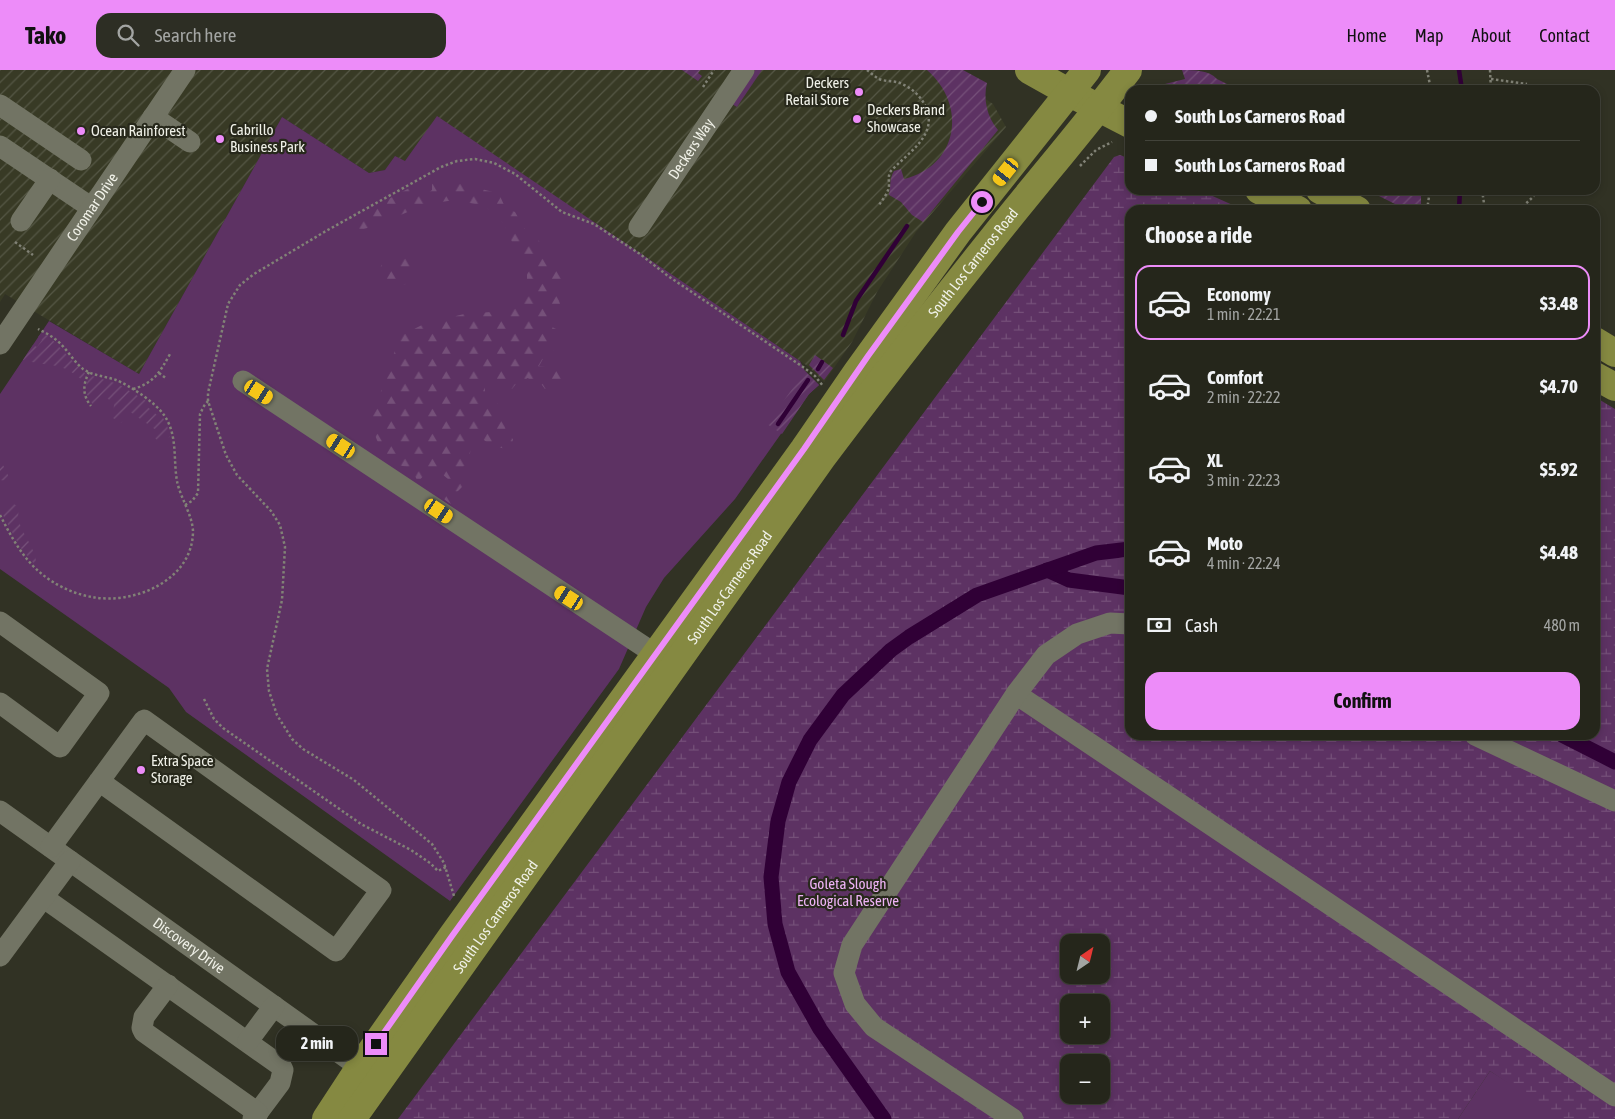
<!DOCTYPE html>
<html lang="en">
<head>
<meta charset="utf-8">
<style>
  :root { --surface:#25261b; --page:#2d2e24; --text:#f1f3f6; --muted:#a3a5a3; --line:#42433a; --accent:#ed8cf9 }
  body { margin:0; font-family:"Asap Condensed",sans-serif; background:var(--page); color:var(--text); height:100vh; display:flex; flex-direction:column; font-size:19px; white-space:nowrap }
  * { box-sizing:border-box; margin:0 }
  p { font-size:16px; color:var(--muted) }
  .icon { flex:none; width:28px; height:28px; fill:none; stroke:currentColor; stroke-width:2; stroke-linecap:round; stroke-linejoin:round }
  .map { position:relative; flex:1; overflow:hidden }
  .details { position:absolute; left:1125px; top:135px; width:475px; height:535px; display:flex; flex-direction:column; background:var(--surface); border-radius:15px; box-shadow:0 2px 8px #0003,0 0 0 1px var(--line) }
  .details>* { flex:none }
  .top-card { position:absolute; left:1125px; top:15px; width:475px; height:110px; border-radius:15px; box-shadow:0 2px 8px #0003,0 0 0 1px var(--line); display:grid; align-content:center; height:110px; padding:0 20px; background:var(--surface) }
  .needle { width:32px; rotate:35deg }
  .buttons { position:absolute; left:1060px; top:864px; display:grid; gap:10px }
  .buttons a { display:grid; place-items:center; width:50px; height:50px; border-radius:10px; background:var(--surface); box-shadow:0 2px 8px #0003,0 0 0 1px var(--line); font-size:25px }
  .end { position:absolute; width:22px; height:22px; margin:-11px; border:6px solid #ed8cf9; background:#111; box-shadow:0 0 0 2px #111 }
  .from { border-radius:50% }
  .bubble { position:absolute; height:35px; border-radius:15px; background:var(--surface); box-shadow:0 2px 8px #0003,0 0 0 1px var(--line); font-size:16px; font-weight:700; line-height:35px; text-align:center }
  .car { position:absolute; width:15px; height:30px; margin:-15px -8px; border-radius:6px; box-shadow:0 0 4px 1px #0007; background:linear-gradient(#f5c518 24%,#345 0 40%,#f5c518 0 76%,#345 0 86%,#f5c518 0) }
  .top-card b { display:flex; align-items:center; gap:18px; height:48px; font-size:19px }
  .top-card b+b { border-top:1px solid var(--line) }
  .top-card i { width:12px; height:12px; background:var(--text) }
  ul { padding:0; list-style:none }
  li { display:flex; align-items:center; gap:15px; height:75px; margin:0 10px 8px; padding:0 10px; border:2px solid transparent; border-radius:15px }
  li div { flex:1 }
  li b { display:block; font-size:19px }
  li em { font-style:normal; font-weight:700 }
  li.current { border-color:var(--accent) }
  li>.icon { width:45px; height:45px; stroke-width:1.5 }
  h2 { padding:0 20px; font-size:22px; line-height:60px }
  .pay { display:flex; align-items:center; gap:12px; height:55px; padding:0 20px; font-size:19px }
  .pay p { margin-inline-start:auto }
  .primary-button { display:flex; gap:10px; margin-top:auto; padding:10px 20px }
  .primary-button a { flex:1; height:58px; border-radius:15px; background:var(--accent); color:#111; font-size:20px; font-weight:700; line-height:58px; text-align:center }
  header { display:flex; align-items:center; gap:30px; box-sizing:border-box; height:70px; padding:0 25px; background:var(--accent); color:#111 }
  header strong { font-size:24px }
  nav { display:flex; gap:28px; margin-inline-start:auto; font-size:18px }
  .search { width:350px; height:45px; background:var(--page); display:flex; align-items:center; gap:12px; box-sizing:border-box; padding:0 18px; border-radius:15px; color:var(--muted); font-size:19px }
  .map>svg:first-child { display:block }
  .industrial { fill:url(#industrial-furrows) }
  .green { fill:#5d3263 }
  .forest { fill:url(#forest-firs) }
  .wetland { fill:url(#wetland-marsh); fill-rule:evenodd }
  .garden { fill:url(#garden-furrows) }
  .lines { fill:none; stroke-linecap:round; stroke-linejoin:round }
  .stream { stroke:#300036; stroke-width:4.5 }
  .canal { stroke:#300036; stroke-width:15 }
  .path { stroke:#818276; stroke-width:2.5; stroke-dasharray:2.5 2.5; stroke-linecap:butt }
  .minor { stroke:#727464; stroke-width:21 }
  .major { stroke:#858941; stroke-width:28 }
  .route { stroke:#ed8cf9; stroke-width:6 }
  .poi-dot { fill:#ed8cf9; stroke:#27281b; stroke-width:2 }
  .labels { text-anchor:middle; stroke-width:4.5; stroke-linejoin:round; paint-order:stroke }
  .poi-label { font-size:15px; fill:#f0f1e8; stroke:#27281b; text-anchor:start }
  .street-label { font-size:15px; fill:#f0f1e8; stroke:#27281b }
  .park-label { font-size:15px; fill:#efb3f6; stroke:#27281b }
</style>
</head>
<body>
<header>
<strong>Tako</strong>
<div class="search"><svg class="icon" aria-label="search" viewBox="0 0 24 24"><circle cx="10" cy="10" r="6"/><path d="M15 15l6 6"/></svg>Search here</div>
<nav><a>Home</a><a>Map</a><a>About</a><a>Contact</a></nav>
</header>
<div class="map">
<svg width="1615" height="1049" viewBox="0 0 1615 1049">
  <defs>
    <pattern id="industrial-furrows" width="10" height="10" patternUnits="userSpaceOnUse" patternTransform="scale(1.25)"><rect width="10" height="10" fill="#383a25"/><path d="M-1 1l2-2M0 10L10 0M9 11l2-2" fill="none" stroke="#555745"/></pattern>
    <pattern id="forest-firs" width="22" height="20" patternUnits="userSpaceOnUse" patternTransform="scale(1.25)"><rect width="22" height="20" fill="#5d3263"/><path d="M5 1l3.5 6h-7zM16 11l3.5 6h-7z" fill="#755079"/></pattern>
    <pattern id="wetland-marsh" width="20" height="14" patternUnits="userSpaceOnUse" patternTransform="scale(1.25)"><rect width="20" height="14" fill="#5d3263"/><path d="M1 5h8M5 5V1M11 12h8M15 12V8" fill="none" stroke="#755079"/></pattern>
    <pattern id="garden-furrows" width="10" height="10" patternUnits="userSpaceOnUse" patternTransform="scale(1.25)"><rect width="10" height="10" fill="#5d3263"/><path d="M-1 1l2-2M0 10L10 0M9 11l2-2" fill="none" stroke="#755079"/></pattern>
  </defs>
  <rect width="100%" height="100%" fill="#313224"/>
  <!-- industrial -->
  <path class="industrial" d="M0,0H942L993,34L1006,57L916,162L877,222L852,272L824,312L809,297L591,150L405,92L385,100L369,103L282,47L139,304L5,224L0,232Z"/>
  <!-- green -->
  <g class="green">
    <path d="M755,0H762L737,37L732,34Z"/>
    <path d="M437,46L800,291L805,301L819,315L809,324L735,429L664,508L646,537L619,599L450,831L186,642L169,618L0,499V324L49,251L139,304L282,47L369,103L385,100L395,86L405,91Z"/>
    <path d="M1490,1001L1567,1049H1458Z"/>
  </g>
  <!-- forest -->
  <g class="forest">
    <path d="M438,110L444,112L449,116C465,109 481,122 498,122L505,137L515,142L524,158L548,179L563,206L558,226L561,238L556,246L535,250L531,255L536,260L548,255L556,259V268L553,281L544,287L539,296L558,299L564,311L561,319H545L542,315L533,314L528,308L516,314L512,319L501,316L497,309L487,305L485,311V328L500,335L504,344L506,363L513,369L511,379C496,378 487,375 477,363L462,364L471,378L468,393L458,401L464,415L456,423L462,435H452L441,427L442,415L448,409L442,404L441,397H431L418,412L411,398L386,392L370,353L400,266L424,254L464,244L491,242L517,232L527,217V204L533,195L516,181L504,154L494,142L480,135L455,130L427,134L374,156L357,161L342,160L341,156L381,133L415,115L428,123L432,120V113Z"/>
    <path d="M403,185L410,190L415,203L410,213L398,216L386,213L379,203L382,192L388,187Z"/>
  </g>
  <!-- wetland -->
  <path class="wetland" d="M1120,85L1130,89V120H1199L1244,140H1130V665H1595V327L1615,339V1049H1561L1490,1001L1458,1049H398L1114,87ZM1069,872H1101V905H1069ZM1069,932H1101V965H1069ZM1069,992H1101V1025H1069Z"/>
  <!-- garden -->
  <g class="garden">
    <path d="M682,0H700L698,3L702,6L698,11Z"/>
    <path d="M927,0H963L987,13C983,29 987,47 998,60L923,152L912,145L901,132L889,125C891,117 889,109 894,101L901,99L904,109C958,96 968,36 927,0Z"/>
    <path d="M1182,0C1194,0 1209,0 1217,9L1239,20H1169L1165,14L1185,9Z"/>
    <path d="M1367,120H1421V140H1407Z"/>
    <path d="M42,262C59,273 70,291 85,303L82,310C61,291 48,297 23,290L33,275L37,277L42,270L38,267Z"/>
    <path d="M815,285L833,298L824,310L809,295Z"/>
    <path d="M805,301L819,315L809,324L782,364L767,354Z"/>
    <path d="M89,305L118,314L146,331L144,334L157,345L159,343C166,350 168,358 170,367L157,370L153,366L156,360L129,341L121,353L113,348L114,334L107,328L99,329L93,335L85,321Z"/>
    <path d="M0,389L8,405V411L0,410Z"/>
    <path d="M11,432L20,438C11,455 39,477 36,496L20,477L3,445Z"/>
  </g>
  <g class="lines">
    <!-- stream -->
    <g class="stream">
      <path d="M1459,0L1462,20"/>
      <path d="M1459,140L1460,120"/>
      <path d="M843,265L856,231L907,156"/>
      <path d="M818,299L822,292"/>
      <path d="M778,354L808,310"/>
    </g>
    <!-- canal -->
    <g class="canal">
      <path d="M1047,500L1069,510L1130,518"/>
      <path d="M1562,665L1615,692"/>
      <path d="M884,1049L820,959L788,902L775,854L771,807L778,751L789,712L810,670L843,625L891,580L909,567L977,525L1096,483L1130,479"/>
    </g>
    <!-- path -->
    <g class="path">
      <path d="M867,0C871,3 875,7 879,9C886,12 895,10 902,14C912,18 920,26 925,35C940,65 907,83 890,102C888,108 889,109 889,115C889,122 883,129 879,135"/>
      <path d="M1427,0L1431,20"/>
      <path d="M1490,0L1491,20"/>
      <path d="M1491,9L1527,14"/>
      <path d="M703,17L714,0"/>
      <path d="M1080,96L1096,80L1112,72"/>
      <path d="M1482,120L1485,140"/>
      <path d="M1427,140L1430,120"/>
      <path d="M1519,140L1534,126"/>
      <path d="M15,172L33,185"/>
      <path d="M89,302C83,314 82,325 91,336"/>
      <path d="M159,303L167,309"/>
      <path d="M133,319C154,313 160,302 170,284"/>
      <path d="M208,331V323L228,234L240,215L254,204L326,161L441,97L457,91L475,89L494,93L515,104L562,142L594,154L640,184L668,206L803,297L815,306L823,316"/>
      <path d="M185,435L192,431L198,423L200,344L204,336L208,331L226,385L237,405L271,441L280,455L285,477L282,530L267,599L269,621L277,645L292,669L303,679L354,710L432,774L444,793L454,826"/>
      <path d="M0,445C14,472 27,496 53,512C64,519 79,525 92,527C133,535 193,511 193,461C192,444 180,427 177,411C173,389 178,365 164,345C156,333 129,315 116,310C105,306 93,306 83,299C73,291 66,277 55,269C50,265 44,262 38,259"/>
      <path d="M204,629L214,649L223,658L361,754L411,780L430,793L438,801L446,797"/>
    </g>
    <!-- minor -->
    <g class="minor">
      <path d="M0,35L81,90"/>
      <path d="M153,47L190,72"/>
      <path d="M0,76L92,138"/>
      <path d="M21,151L50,109"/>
      <path id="s1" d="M639,157L744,0"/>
      <path id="s2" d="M0,274L185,0"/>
      <path d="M243,311L655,584"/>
      <path d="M0,552L99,623L60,677L0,633"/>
      <path d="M1016,624L1615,1026"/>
      <path d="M1475,665L1615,731"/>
      <path id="s3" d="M0,741L372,1006"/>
      <path d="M51,777C82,735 113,692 144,650L381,820L336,881L99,711"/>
      <path d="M44,828L281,996L283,1000L280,1013L253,1049"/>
      <path d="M0,886L70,791"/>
      <path d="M168,915L144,947L142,958L144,962L258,1043"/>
      <path d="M248,971L274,936"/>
      <path d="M1013,1049L874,957L855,934L844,903L852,875L1016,624L1046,585L1077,564L1110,553L1130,554"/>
    </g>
    <!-- major -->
    <g class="major">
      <path d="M1029,0L1070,23L1130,54"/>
      <path d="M1259,120L1298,140"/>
      <path d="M1320,120L1357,140"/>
      <path d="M1595,271L1615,283"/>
      <path d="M1595,306L1615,317"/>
      <path d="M326,1049L360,997L452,866L804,379L857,302L958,162L1087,0"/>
      <path id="s4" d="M352,1049L822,388C875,317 930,247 985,178C1032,118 1082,61 1128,0"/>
    </g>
  </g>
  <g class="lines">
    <!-- route -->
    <path class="route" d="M376,974L452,866L804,379L868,286L958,162L982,132"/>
  </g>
  <!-- markers -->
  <g class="poi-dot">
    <circle cx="859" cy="22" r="5"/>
    <circle cx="857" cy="49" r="5"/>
    <circle cx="81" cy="61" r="5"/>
    <circle cx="220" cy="69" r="5"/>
    <circle cx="141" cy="700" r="5"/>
  </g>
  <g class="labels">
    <!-- poi labels -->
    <g class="poi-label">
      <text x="849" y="18" text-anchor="end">Deckers<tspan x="849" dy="17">Retail Store</tspan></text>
      <text x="867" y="45">Deckers Brand<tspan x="867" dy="17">Showcase</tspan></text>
      <text x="230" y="65">Cabrillo<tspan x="230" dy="17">Business Park</tspan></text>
      <text x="91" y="66">Ocean Rainforest</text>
      <text x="151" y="696">Extra Space<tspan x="151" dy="17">Storage</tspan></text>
    </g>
    <!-- street labels -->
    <g class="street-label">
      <text dy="5" stroke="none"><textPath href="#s1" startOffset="94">Deckers Way</textPath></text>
      <text dy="5" stroke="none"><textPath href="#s2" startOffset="165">Coromar Drive</textPath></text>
      <text dy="5" stroke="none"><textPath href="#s4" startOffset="1058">South Los Carneros Road</textPath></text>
      <text dy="5" stroke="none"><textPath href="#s4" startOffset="652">South Los Carneros Road</textPath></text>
      <text dy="5" stroke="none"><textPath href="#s4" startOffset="248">South Los Carneros Road</textPath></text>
      <text dy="5" stroke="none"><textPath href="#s3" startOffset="232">Discovery Drive</textPath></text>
    </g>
    <!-- park labels -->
    <g class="park-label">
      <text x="848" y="819">Goleta Slough<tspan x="848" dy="17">Ecological Reserve</tspan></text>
    </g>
  </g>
</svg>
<div class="buttons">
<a><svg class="needle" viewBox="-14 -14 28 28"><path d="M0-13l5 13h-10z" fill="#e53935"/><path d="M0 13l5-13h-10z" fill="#a3a5a3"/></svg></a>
<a>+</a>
<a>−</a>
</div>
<i class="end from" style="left:982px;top:132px"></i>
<i class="end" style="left:376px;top:974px"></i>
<div class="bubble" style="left:276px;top:956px;width:82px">2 min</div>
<i class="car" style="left:1006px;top:102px;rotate:219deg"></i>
<i class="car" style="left:259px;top:322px;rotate:123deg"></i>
<i class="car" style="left:341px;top:376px;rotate:303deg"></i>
<i class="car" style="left:439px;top:441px;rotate:124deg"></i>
<i class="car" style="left:569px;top:528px;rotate:303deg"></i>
<div class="top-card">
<b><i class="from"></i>South Los Carneros Road</b>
<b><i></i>South Los Carneros Road</b>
</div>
<section class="details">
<h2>Choose a ride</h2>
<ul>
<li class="current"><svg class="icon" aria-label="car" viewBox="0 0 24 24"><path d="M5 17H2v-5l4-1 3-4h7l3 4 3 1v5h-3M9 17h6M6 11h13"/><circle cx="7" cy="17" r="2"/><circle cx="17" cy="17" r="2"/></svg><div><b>Economy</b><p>1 min · 22:21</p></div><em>$3.48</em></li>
<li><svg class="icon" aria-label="car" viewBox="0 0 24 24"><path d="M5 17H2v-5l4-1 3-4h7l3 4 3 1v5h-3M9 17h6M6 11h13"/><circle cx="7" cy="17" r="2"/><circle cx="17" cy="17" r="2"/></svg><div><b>Comfort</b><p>2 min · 22:22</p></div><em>$4.70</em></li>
<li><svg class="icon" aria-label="car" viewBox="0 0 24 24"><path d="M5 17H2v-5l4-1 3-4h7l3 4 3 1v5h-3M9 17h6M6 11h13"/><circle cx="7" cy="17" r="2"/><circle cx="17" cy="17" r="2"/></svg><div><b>XL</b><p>3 min · 22:23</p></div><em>$5.92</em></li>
<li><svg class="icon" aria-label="car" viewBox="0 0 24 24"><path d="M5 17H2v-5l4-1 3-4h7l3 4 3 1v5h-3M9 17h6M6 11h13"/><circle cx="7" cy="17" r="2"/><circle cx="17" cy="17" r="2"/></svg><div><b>Moto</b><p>4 min · 22:24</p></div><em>$4.48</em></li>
</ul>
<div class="pay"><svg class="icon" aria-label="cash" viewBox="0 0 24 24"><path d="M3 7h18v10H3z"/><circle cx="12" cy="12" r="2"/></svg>Cash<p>480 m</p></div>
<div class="primary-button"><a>Confirm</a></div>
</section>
</div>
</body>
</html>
